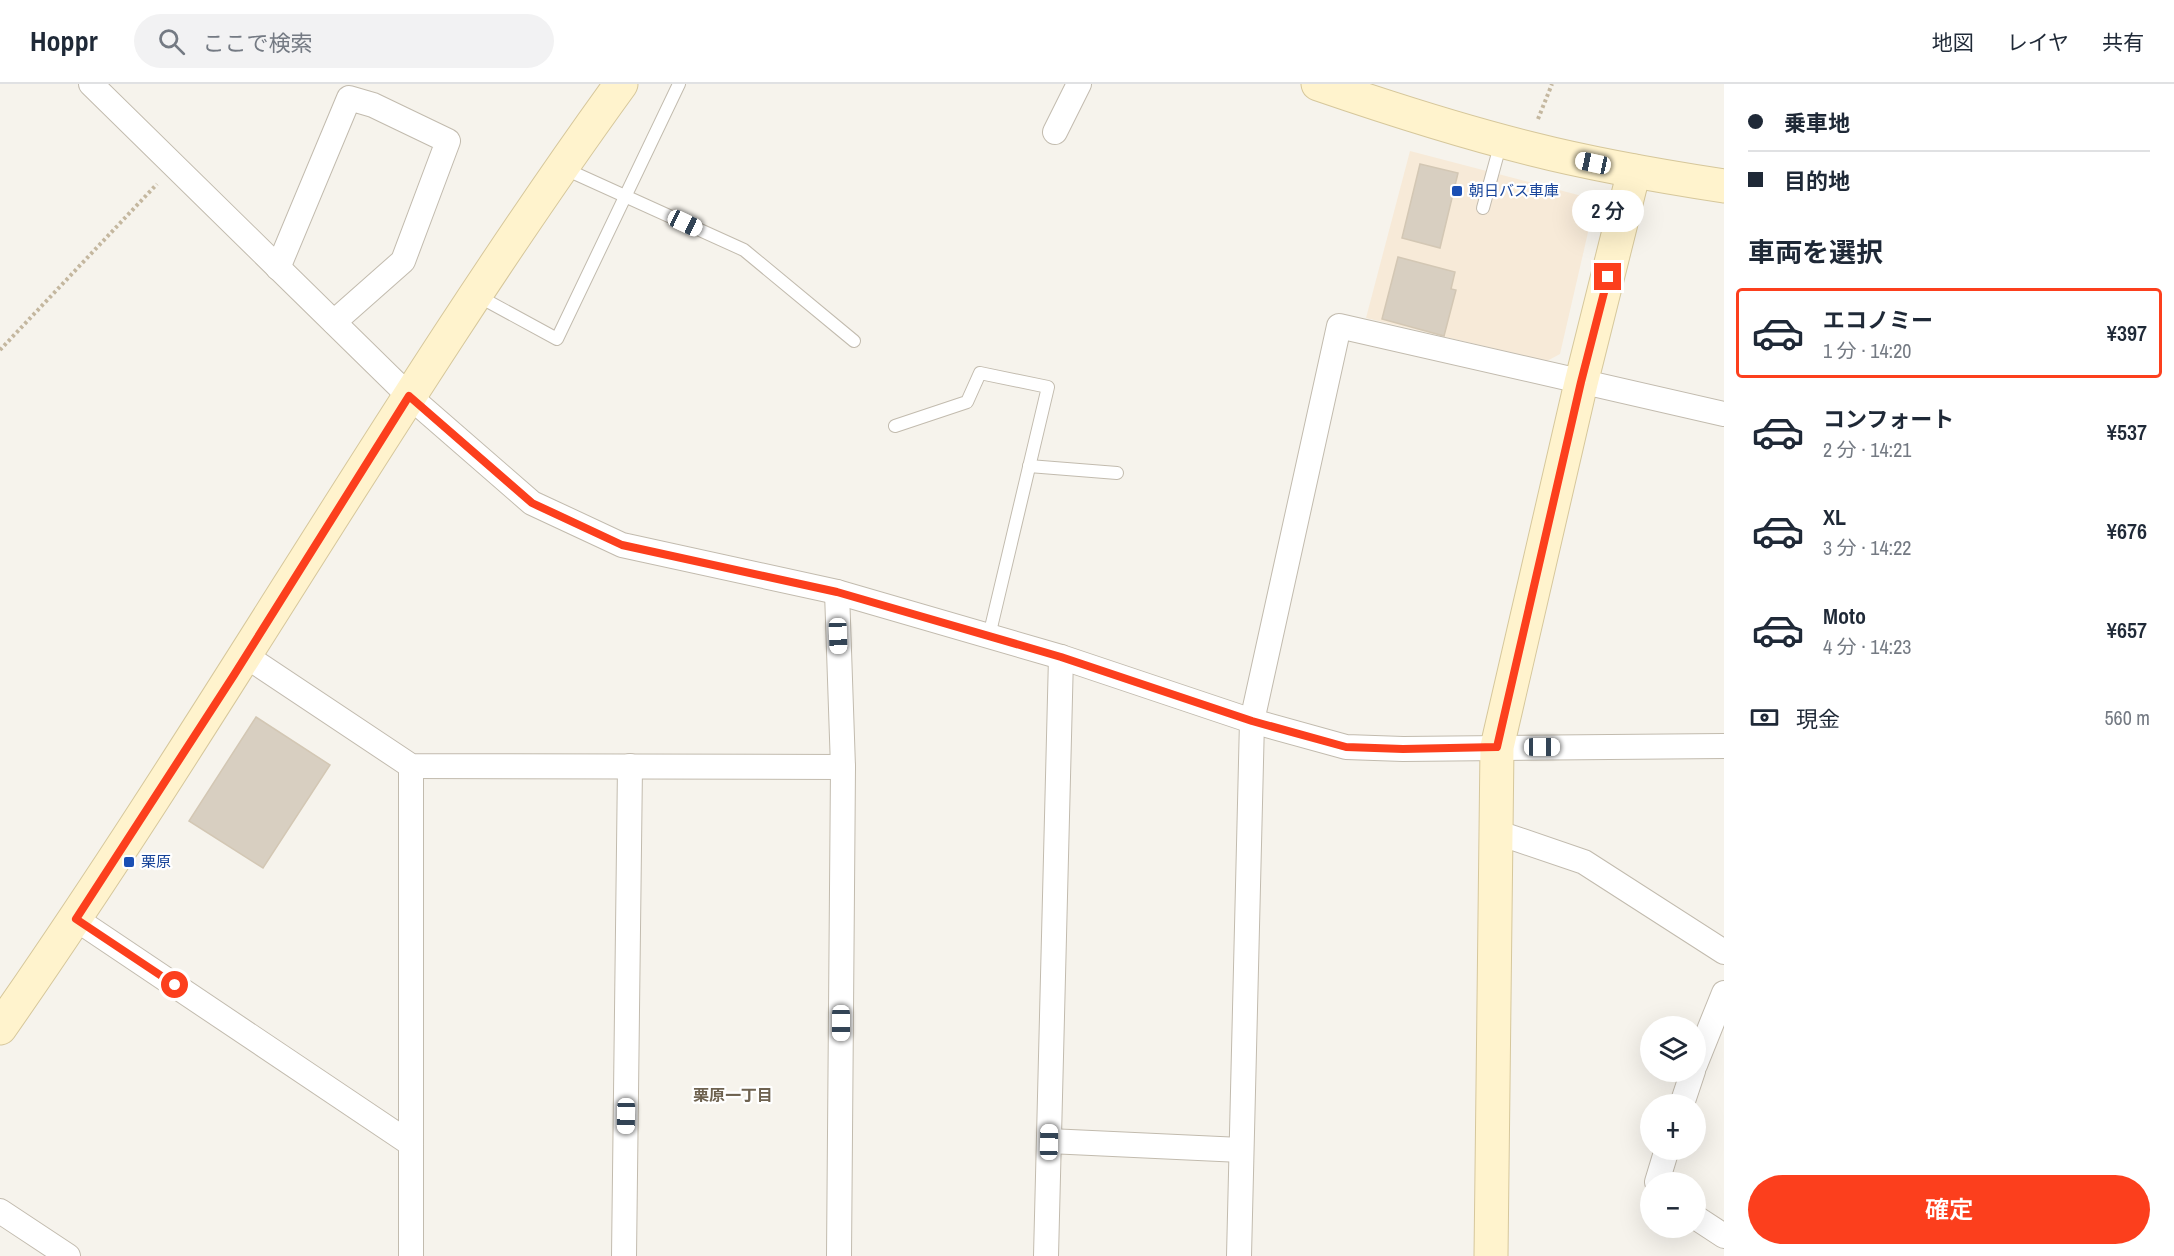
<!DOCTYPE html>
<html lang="ja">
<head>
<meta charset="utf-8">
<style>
  :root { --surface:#fff; --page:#f2f2f3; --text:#1f2937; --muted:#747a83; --line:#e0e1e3; --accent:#fc3f1d }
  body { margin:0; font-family:"Archivo Narrow","Noto Sans JP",sans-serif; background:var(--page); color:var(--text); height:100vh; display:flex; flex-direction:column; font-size:22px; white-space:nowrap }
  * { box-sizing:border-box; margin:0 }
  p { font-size:20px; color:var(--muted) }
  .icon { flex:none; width:33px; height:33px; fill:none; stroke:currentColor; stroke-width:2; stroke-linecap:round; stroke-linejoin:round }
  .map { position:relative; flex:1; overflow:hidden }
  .panel { display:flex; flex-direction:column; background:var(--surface); width:450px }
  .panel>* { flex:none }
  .hud { display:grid; align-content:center; height:132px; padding:0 24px; background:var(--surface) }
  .fabs { position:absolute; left:1640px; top:932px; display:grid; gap:12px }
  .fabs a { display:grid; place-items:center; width:66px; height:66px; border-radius:50%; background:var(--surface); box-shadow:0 6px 24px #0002; font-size:30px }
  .end { position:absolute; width:27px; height:27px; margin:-14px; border:8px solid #fc3f1d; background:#fff; box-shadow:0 0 0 3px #fff }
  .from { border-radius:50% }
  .bubble { position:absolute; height:42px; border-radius:21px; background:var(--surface); box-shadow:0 6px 24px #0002; font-size:20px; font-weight:600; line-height:42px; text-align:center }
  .car { position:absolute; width:18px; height:36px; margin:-18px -9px; border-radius:8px; box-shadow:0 0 4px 2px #0007; background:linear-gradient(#fff 24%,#345 0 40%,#fff 0 76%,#345 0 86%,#fff 0) }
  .hud b { display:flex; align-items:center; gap:21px; height:57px; font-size:22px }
  .hud b+b { border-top:2px solid var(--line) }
  .hud i { width:15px; height:15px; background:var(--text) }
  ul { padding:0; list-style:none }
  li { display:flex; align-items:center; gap:18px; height:90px; margin:0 12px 9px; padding:0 12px; border:3px solid transparent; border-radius:6px }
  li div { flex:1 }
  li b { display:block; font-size:22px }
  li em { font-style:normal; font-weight:600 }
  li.current { border-color:var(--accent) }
  li>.icon { width:54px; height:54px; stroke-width:1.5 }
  h2 { padding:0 24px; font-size:27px; line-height:72px }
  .pay { display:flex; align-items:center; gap:15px; height:66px; padding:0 24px; font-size:22px }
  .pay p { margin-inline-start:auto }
  .primary-button { display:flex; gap:12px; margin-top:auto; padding:12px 24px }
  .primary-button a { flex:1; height:69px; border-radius:36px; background:var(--accent); color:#fff; font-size:24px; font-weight:600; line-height:69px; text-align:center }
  header { display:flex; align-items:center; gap:36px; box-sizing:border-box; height:84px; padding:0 30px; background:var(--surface); border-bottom:2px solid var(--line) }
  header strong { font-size:28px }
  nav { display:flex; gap:33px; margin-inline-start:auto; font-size:21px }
  .search { width:420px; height:54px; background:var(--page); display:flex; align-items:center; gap:15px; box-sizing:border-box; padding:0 21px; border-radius:33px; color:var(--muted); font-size:22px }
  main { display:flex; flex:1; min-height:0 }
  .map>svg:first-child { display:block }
  .commercial { fill:#f7ead8 }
  .building { fill:#d8cfc1; stroke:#d3c7b4; stroke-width:1.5 }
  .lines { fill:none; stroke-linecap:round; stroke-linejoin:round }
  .lane-casing { stroke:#c2bbae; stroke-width:14 }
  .street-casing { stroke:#c2bbae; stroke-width:26 }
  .secondary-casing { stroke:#d6c79b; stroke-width:35 }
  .path { stroke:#c4b79f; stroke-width:4; stroke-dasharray:3 3; stroke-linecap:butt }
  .lane { stroke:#fff; stroke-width:12 }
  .street { stroke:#fff; stroke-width:24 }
  .secondary { stroke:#fff3cd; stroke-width:33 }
  .route { stroke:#fc3f1d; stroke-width:8 }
  .transit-dot { fill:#1a4fb4; stroke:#fff; stroke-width:2 }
  .labels { text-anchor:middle; stroke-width:4.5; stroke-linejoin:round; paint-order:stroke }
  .transit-label { font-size:15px; fill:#164399; stroke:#fff; text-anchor:start }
  .neighbourhood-label { font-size:16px; font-weight:bold; fill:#6e6250; stroke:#fff }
</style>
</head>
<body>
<header>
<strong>Hoppr</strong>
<div class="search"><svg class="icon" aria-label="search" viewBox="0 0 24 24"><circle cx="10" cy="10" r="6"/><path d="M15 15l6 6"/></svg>ここで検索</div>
<nav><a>地図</a><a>レイヤ</a><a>共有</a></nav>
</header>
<main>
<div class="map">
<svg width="1724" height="1172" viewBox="0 0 1724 1172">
  <rect width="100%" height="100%" fill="#f6f3ec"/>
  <!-- commercial -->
  <path class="commercial" d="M1410,67L1582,112L1592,131L1560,270L1547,277L1366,234Z"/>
  <!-- building -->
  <g class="building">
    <path d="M1420,80L1458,89L1440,164L1402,154Z"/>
    <path d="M1398,173L1455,188L1451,205L1456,206L1444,252L1382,235Z"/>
    <path d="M256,633L330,681L263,784L189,737Z"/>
  </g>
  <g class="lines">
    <!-- lane casing -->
    <g class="lane-casing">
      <g id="lane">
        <path d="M563,84L744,166L854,257"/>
        <path d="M1483,124L1501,58"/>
        <path d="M478,212L557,255L679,0"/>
        <path d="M895,342L967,318L980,289L1048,303L989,552"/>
        <path d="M1029,382L1117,389"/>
      </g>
    </g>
    <!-- street casing -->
    <g class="street-casing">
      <g id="street">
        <path d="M91,0L409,312L532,419L622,461L837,508L1061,573L1252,637L1346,663L1403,665L1724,662"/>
        <path d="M1055,48L1079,0"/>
        <path d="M278,184L349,14L373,21L448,57L403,177L334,238"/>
        <path d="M837,508L843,683L839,1172"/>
        <path d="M246,572L411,682L843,683"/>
        <path d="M411,682V1172"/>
        <path d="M1496,748L1584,778L1724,868"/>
        <path d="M76,835L411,1060"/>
        <path d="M1695,981L1724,909"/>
        <path d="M1682,1020L1693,987"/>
        <path d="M1049,1057L1241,1066"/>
        <path d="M1657,1098L1667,1065"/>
        <path d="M0,1127L68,1172"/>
        <path d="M1695,1133L1724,1152"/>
        <path d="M624,1172L630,682"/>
        <path d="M1046,1172L1061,573"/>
        <path d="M1239,1172L1252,637L1339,242L1724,330"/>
      </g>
    </g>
    <!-- secondary casing -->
    <g class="secondary-casing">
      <g id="secondary">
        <path d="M1318,0C1388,24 1459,47 1532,65C1595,81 1659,92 1724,102"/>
        <path d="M0,944C216,635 400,305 621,0"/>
        <path d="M1491,1172L1497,663L1581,299L1634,87"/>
      </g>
    </g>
    <!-- path -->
    <g class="path">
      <path d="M1538,35L1552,0"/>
      <path d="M0,266L157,100"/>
    </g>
    <!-- lane -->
    <use href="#lane" class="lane"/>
    <!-- street -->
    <use href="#street" class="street"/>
    <!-- secondary -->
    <use href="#secondary" class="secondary"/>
  </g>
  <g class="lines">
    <!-- route -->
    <path class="route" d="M175,901L76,835L234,591L409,312L532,419L622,461L837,508L1061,573L1252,637L1346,663L1403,665L1497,663L1581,298L1608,193"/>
  </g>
  <!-- markers -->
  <g class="transit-dot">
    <rect x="1451" y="101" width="12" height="12" rx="3"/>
    <rect x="123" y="772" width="12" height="12" rx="3"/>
  </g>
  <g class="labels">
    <!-- transit labels -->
    <g class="transit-label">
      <text x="1469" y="112">朝日バス車庫</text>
      <text x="141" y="783">栗原</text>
    </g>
    <!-- neighbourhood labels -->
    <g class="neighbourhood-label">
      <text x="733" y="1017">栗原一丁目</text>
    </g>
  </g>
</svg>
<div class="fabs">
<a><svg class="icon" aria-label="layers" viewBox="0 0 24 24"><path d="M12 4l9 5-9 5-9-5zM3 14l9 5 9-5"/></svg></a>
<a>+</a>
<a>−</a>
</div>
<i class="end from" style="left:175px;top:901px"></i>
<i class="end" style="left:1608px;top:193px"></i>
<div class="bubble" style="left:1572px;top:106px;width:72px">2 分</div>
<i class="car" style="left:1593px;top:79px;rotate:282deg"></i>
<i class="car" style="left:685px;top:139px;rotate:115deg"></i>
<i class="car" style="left:838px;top:552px;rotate:178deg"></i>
<i class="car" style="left:1542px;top:663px;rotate:90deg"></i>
<i class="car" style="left:841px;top:939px;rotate:180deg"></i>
<i class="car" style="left:626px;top:1032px;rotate:181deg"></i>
<i class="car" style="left:1049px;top:1058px;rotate:1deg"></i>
</div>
<section class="panel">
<div class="hud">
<b><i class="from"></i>乗車地</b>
<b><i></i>目的地</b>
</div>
<h2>車両を選択</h2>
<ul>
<li class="current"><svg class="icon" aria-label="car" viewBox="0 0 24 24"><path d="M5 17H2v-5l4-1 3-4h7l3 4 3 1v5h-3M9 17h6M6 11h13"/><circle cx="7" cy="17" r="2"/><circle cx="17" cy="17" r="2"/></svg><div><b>エコノミー</b><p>1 分 · 14:20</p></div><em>¥397</em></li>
<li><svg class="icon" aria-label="car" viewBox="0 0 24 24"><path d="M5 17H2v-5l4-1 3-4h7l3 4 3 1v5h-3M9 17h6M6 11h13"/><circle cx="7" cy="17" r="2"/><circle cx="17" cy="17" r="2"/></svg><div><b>コンフォート</b><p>2 分 · 14:21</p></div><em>¥537</em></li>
<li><svg class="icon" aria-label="car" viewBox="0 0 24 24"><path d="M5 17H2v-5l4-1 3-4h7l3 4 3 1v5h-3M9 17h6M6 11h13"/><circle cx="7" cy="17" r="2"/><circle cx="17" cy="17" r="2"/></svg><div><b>XL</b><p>3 分 · 14:22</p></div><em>¥676</em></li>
<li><svg class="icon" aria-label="car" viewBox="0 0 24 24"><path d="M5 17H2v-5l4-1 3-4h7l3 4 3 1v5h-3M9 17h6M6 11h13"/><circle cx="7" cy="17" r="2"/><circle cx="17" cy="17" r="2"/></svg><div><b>Moto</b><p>4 分 · 14:23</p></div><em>¥657</em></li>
</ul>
<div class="pay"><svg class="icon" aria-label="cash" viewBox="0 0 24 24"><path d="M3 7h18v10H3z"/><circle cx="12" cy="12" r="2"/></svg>現金<p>560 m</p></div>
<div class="primary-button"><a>確定</a></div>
</section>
</main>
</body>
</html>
